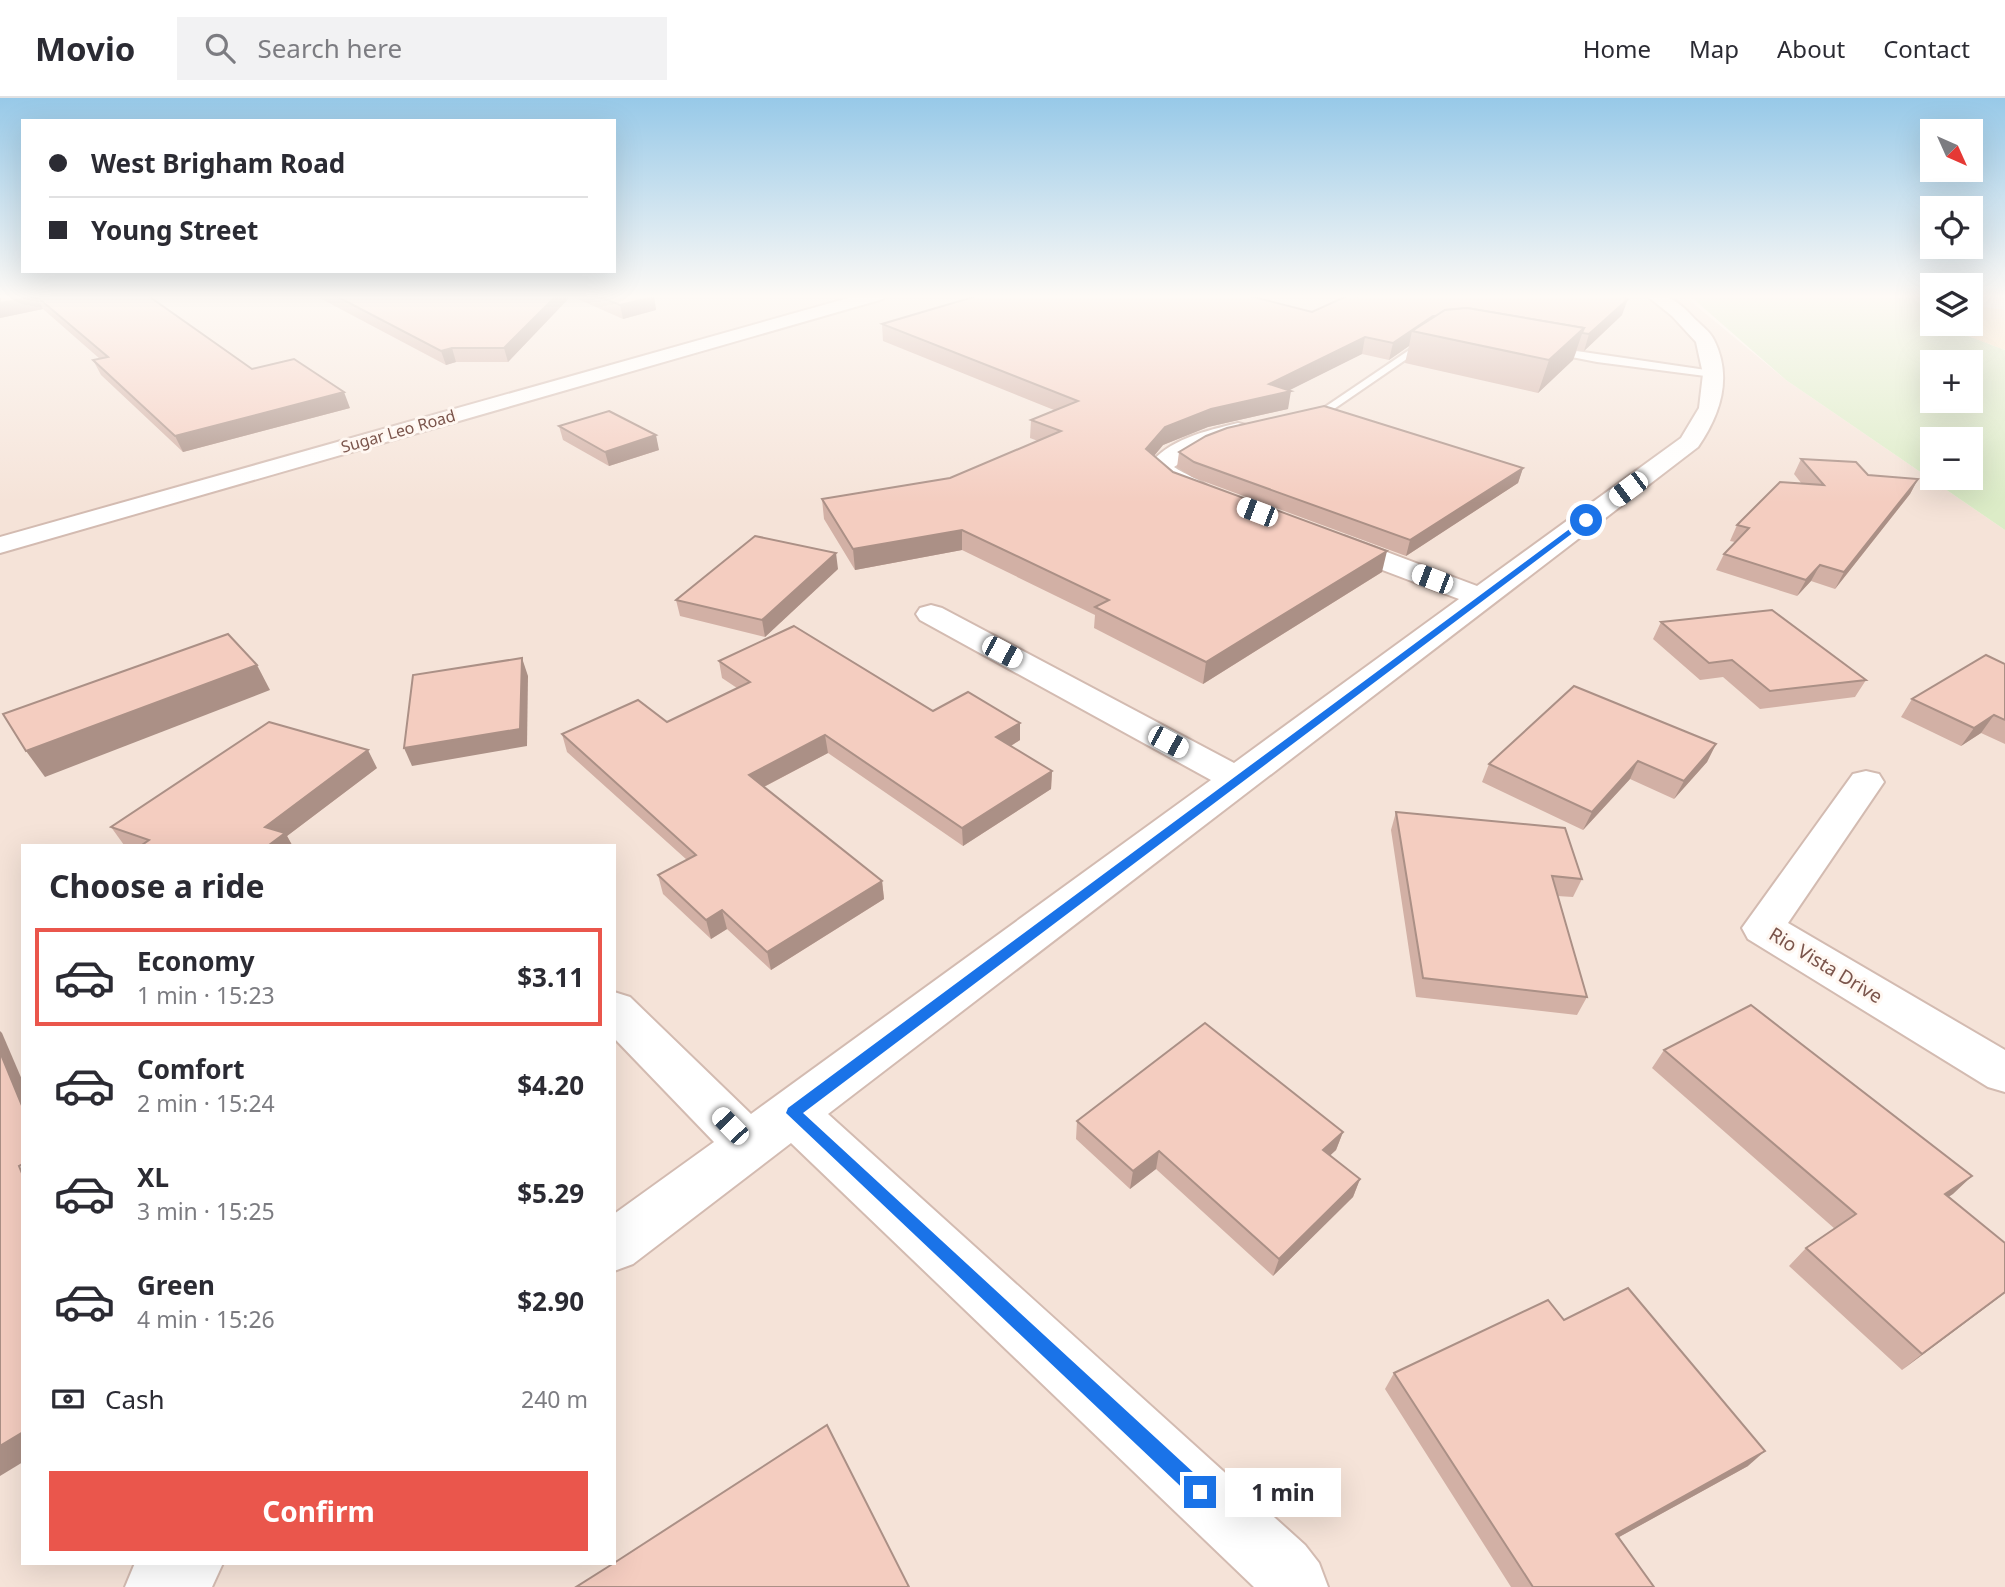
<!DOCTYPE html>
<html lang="en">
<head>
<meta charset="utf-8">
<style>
  :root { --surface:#fff; --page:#f2f2f3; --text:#2b2b33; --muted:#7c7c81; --line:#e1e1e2; --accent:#ea564c }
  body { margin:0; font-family:"Noto Sans",sans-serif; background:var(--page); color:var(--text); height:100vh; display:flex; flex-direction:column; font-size:26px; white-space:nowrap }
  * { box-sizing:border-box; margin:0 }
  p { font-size:23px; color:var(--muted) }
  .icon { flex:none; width:38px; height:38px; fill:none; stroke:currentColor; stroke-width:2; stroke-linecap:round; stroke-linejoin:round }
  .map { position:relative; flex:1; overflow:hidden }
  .side { position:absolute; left:21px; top:746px; width:595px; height:721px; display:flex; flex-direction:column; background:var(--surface); border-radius:0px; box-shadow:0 7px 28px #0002 }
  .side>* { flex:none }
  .guide { position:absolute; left:21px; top:21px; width:595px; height:154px; border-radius:0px; box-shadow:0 7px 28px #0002; display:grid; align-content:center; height:154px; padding:0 28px; background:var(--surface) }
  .needle { width:46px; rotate:135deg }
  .tools { position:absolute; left:1920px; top:21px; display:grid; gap:14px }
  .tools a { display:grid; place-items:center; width:63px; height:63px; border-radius:0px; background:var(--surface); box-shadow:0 7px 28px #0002; font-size:35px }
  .end { position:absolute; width:32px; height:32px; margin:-16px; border:9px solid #1a73e8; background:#fff; box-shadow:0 0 0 4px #fff }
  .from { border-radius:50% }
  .bubble { position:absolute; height:49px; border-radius:0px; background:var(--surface); box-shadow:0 7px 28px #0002; font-size:23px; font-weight:700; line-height:49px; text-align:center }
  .car { position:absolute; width:21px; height:42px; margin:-21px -10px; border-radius:9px; box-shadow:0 0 5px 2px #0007; background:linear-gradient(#fff 24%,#345 0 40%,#fff 0 76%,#345 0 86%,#fff 0) }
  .guide b { display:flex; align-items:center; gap:24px; height:66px; font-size:26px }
  .guide b+b { border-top:2px solid var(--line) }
  .guide i { width:18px; height:18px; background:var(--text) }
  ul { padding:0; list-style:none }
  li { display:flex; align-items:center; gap:21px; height:98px; margin:0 14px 10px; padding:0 14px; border:4px solid transparent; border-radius:0px }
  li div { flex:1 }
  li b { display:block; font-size:26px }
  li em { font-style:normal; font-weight:700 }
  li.selected { border-color:var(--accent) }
  li>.icon { width:63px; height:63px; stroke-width:1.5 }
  h2 { padding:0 28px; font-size:32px; line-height:84px }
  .pay { display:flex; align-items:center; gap:18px; height:77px; padding:0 28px; font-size:26px }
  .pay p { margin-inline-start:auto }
  .primary-button { display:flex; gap:14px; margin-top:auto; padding:14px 28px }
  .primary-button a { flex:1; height:80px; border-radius:0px; background:var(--accent); color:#fff; font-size:28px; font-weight:700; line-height:80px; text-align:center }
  header { display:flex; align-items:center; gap:42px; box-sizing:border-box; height:98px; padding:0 35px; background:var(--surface); border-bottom:2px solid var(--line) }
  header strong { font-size:33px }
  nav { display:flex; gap:38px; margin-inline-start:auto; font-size:24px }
  .search { width:490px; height:63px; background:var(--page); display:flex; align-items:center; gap:18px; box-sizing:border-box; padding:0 24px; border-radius:0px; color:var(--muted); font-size:26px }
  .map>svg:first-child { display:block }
  .residential { fill:#f5e3d8; fill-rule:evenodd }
  .green { fill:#dcecc7; fill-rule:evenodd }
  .sand { fill:#fde7c4 }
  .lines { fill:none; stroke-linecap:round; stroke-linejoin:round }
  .lane-casing { stroke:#d3bbb1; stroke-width:4 }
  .street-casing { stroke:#d3bbb1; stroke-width:4 }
  .lane { fill:#fff; fill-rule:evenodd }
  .street { fill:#fff; fill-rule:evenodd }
  .wall { fill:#d2b0a5 }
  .shaded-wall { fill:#ab9086 }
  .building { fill:#f4cdc0; stroke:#ab9086; stroke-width:2 }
  .route { fill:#1a73e8 }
  .labels { text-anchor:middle; stroke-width:6; stroke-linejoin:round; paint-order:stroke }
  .far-street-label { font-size:16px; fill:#7a544b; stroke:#fff7f1 }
  .street-label { font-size:19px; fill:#7a544b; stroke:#fff7f1 }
</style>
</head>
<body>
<header>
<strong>Movio</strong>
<div class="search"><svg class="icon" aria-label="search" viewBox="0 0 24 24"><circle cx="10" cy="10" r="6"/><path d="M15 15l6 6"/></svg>Search here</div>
<nav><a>Home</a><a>Map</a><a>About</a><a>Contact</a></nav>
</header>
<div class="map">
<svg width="2005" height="1489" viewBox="0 0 2005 1489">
  <rect width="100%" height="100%" fill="#fdf3ea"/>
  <!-- residential -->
  <path class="residential" d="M0,197H1683L1786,282L2005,432V1489H0ZM23,747H614V1465H23Z"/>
  <!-- green -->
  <path class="green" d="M1689,197H1932V226H1945L1947,230L2005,252V432L1786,282ZM1932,264H1970V303H1932ZM1932,341H1970V380H1932Z"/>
  <!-- sand -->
  <path class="sand" d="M1971,207L2005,212V252L1947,230L1945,226H1970Z"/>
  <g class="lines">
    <!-- lane casing -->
    <g class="lane-casing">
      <g id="lane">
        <path d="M1427,240L1432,243L1430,245L1331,313L1322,311Z"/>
        <path d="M1549,249L1713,273L1718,276L1713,279L1597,264L1546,254V250Z"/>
      </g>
    </g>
    <!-- street casing -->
    <g class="street-casing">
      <g id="street">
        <path d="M859,197H886L883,201L0,455V439Z"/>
        <path d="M1646,197C1667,195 1678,203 1692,218C1699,226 1710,233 1714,242C1733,280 1720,317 1698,349L828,1016L1305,1447L1319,1465L1328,1489H1254L791,1045L633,1166L614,1173V1116L714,1044L614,940V894L630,899L751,1016L1211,682L920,522L916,516L920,510L931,507L942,510L1234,665L1459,501L1327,451L1323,445L1327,439L1337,437L1347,439L1477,488L1681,340L1699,310L1703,276L1696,244L1672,218Z"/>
        <path d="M1238,325L1246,327L1249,332L1246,337L1203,350L1174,369C1184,376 1206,384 1212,392L1208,397C1188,402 1159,387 1147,370C1167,341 1206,333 1238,325Z"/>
        <path d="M1866,673L1879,676L1884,684L1788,825L2005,952V994L1988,989L1748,841L1742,830L1853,676Z"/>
        <path d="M135,1465H223L212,1489H125Z"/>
      </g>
    </g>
    <!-- lane -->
    <use href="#lane" class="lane"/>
    <!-- street -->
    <use href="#street" class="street"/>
  </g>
  <!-- wall -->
  <g class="wall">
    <path d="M0,197H147L252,271L350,310L183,354L101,277L93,262L100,261L43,211L0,220Z"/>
    <path d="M314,197H654L656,212L623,221L571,198L508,264H456L446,267Z"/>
    <path d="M1357,199L1622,217L1584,253L1577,252L1573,262L1538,295L1405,265L1409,248L1389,262L1362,256L1289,292L1288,311L1208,329L1163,347L1154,358L1173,374L1382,474L1203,586L1094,530L1095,517L962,452L855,472L824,421L822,401L950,380L1038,343L1030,340L1031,322L1054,312L883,243L882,226L1312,214Z"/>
    <path d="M559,328L659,352L609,368L563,342Z"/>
    <path d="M1179,354L1523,370L1518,385L1406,458L1192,379L1177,369Z"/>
    <path d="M1801,361L1868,377L1918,381L1910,396L1835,491L1811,483L1797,498L1716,472L1724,456L1735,444L1730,443L1737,427L1802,386L1794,376Z"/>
    <path d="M838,471L765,539L680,518L676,502Z"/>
    <path d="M1661,524L1866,582L1855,599L1760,611L1723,579L1700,582L1653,541Z"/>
    <path d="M719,563L933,613L1020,625V642L1011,648L1052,673L1051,691L963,748L828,655L764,689L882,783L884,801L771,872L727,831L711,841L663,796L658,777L687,762L567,654L562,636L667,624L737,590L722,580Z"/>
    <path d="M2005,566V646L1981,635L1961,648L1901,619L1912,601Z"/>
    <path d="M1716,646L1707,664L1674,701L1630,681L1583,732L1482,684L1489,666Z"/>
    <path d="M377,670L287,738L292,747H124L111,729Z"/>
    <path d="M1396,714L1582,781L1573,799L1557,798L1587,899L1577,917L1416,899L1391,732Z"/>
    <path d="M1664,952L1972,1078L1948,1099L2005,1195L1902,1272L1789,1168L1806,1150L1835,1131L1652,970Z"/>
    <path d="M1077,1023L1343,1034L1336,1052L1330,1057L1360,1081L1353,1099L1273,1178L1156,1071L1130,1091L1076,1041Z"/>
    <path d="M1564,1222L1748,1368L1619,1439L1654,1489H1511L1385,1291L1394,1275Z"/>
  </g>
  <!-- shaded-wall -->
  <g class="shaded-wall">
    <path d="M557,197H571V198L508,264L504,250Z"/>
    <path d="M654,197L656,212L623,221L620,207Z"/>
    <path d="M36,198L43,211L0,220V205Z"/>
    <path d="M1628,201L1622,217L1584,253L1589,236Z"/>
    <path d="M1464,213L1412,233L1409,248L1389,262L1393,245L1433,218Z"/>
    <path d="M1584,230L1573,262L1538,295L1549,262Z"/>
    <path d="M1365,239L1362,256L1286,294L1291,293L1288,311L1208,329L1163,347L1144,370L1146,351L1165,329L1269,286Z"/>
    <path d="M452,250L456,264L446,267L441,253Z"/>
    <path d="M344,294L350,310L183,354L175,338Z"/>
    <path d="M656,337L659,352L609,368L605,354Z"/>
    <path d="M1523,370L1518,385L1406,458L1410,442Z"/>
    <path d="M1918,381L1910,396L1835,491L1844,474Z"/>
    <path d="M962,432V452L855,472L853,451Z"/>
    <path d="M1387,453L1382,474L1203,586L1206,564Z"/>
    <path d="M836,455L838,471L765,539L762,522Z"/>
    <path d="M1820,467L1811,483L1797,498L1806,482Z"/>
    <path d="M522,560L528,578L527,648L412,668L404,650Z"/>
    <path d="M257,567L270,592L45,679L26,653Z"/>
    <path d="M1994,617L1981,635L1961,648L1974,630Z"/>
    <path d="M1020,625V642L996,657V639Z"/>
    <path d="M825,637L828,655L752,695L749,677Z"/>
    <path d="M1716,646L1707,664L1674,701L1684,683Z"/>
    <path d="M368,652L377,670L287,738L292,747H269L265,729Z"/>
    <path d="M1638,663L1630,681L1583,732L1592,714Z"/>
    <path d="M1052,673L1051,691L963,748L962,730Z"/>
    <path d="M882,783L884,801L771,872L767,854Z"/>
    <path d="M722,812L727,831L711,841L706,822Z"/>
    <path d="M0,933L2,935L23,984V1010L0,954Z"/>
    <path d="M1343,1034L1336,1052L1317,1070L1323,1052Z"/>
    <path d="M1159,1053L1156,1071L1130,1091L1133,1073Z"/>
    <path d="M1972,1078L1953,1096L1926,1114L1945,1096Z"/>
    <path d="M1360,1081L1353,1099L1273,1178L1279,1161Z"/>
    <path d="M2005,1194V1195L1902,1272L1922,1256Z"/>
    <path d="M23,1334V1364L0,1378V1348Z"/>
    <path d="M1765,1353L1748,1368L1601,1449L1616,1436Z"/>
  </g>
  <!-- building -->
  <g class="building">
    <path d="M0,197H147L252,271L294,261L344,294L175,338L93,262L108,259L36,198L0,205Z"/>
    <path d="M334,197H557L504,250H452L441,253Z"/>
    <path d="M595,197H653V199L620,207Z"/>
    <path d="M980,197H1246L1312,214L1349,197L1357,199L1362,197H1621L1628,201L1589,236L1582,235L1584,230L1467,210L1445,212L1437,218H1433L1393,245L1365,239L1269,286L1291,293L1211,311L1165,329L1146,351L1173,374L1387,453L1206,564L1095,509L1109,502L962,432L853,451L822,401L950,380L1061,333L1031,322L1078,303L882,226Z"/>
    <path d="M1467,210L1584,230L1549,262L1412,233L1445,212Z"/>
    <path d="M1324,308L1523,370L1410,442L1194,364L1179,354L1206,338L1227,330Z"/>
    <path d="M609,313L656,337L605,354L559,328Z"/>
    <path d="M1801,361L1856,364L1868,377L1918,381L1844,474L1820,467L1806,482L1724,456L1749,430L1737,427L1780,384L1824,387Z"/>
    <path d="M755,438L836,455L762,522L676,502Z"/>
    <path d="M1772,512L1866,582L1770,593L1732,562L1709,565L1661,524Z"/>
    <path d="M794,528L933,613L968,594L1020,625L996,639L1052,673L962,730L825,637L749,677L882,783L767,854L722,812L706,822L658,777L696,757L562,636L638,602L667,624L750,584L719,563Z"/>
    <path d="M228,536L257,567L26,653L3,616Z"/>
    <path d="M1986,557L2005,566V622L1994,617L1974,630L1912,601Z"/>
    <path d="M522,560L520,631L404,650L413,577Z"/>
    <path d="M1574,588L1716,646L1684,683L1638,663L1592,714L1489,666Z"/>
    <path d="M269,624L368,652L265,729L285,735L269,747H142L149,742L111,729Z"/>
    <path d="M1396,714L1565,730L1582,781L1552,778L1587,899L1423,880Z"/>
    <path d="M1751,907L1972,1078L1945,1096L2005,1145V1194L1922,1256L1806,1150L1856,1116L1664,952Z"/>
    <path d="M1205,925L1343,1034L1323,1052L1360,1081L1279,1161L1159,1053L1133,1073L1077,1023Z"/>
    <path d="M0,954L23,1010V1066L19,1068L23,1078V1334L0,1348Z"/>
    <path d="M1628,1190L1765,1353L1616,1436L1654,1489H1533L1394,1275L1548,1202L1564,1222Z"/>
    <path d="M827,1327L909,1489H576L614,1465Z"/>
  </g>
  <!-- sky -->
  <linearGradient id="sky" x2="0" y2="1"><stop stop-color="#97c9e8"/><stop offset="0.49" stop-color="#fefaf6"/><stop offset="1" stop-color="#fefaf6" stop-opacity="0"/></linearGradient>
  <rect width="2005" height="405" fill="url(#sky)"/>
  <!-- route -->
  <path class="route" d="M1583,421L1590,422L803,1015L1207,1387L1210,1394L1207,1401L1200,1403L1194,1401L786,1015L788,1010Z"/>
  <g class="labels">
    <!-- far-street labels -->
    <g class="far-street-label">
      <text transform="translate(398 333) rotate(-16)" y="6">Sugar Leo Road</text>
    </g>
    <!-- street labels -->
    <g class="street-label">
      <text transform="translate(1826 867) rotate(31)" y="7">Rio Vista Drive</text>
    </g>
  </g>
</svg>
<div class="tools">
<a><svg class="needle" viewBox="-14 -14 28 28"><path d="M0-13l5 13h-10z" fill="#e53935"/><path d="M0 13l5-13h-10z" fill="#7c7c81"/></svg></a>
<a><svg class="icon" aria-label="locate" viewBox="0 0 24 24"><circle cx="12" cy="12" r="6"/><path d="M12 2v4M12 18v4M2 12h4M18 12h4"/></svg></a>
<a><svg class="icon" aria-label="layers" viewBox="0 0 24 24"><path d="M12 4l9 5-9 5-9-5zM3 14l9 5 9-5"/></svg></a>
<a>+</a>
<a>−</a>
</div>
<i class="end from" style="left:1586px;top:422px"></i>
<i class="end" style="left:1200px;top:1394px"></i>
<div class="bubble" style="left:1225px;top:1370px;width:116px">1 min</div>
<i class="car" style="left:1628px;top:391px;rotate:233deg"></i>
<i class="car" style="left:1257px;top:414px;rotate:291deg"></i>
<i class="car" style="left:1432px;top:481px;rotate:291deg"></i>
<i class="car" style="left:1002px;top:554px;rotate:118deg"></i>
<i class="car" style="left:1168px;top:644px;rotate:118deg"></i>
<i class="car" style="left:730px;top:1028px;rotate:316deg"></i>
<div class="guide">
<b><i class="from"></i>West Brigham Road</b>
<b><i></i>Young Street</b>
</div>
<section class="side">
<h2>Choose a ride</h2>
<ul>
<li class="selected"><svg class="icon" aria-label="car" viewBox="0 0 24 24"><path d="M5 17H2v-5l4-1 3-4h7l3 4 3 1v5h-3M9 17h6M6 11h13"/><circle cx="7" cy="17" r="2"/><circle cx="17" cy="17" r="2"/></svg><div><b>Economy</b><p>1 min · 15:23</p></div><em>$3.11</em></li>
<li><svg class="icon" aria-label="car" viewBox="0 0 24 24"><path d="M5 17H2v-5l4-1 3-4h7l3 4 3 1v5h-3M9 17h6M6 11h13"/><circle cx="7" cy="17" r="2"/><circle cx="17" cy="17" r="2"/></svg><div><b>Comfort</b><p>2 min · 15:24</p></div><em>$4.20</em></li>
<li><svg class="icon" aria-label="car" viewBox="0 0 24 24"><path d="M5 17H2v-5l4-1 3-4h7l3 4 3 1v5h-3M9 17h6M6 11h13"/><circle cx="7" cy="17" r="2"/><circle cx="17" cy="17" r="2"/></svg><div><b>XL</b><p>3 min · 15:25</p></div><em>$5.29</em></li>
<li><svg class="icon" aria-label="car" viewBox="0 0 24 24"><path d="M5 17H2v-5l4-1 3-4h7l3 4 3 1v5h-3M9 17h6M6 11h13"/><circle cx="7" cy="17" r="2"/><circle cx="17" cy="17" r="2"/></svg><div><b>Green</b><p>4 min · 15:26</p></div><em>$2.90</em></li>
</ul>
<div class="pay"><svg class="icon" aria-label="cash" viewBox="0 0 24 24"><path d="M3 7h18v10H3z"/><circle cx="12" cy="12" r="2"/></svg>Cash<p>240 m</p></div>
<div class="primary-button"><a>Confirm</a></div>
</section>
</div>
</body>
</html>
